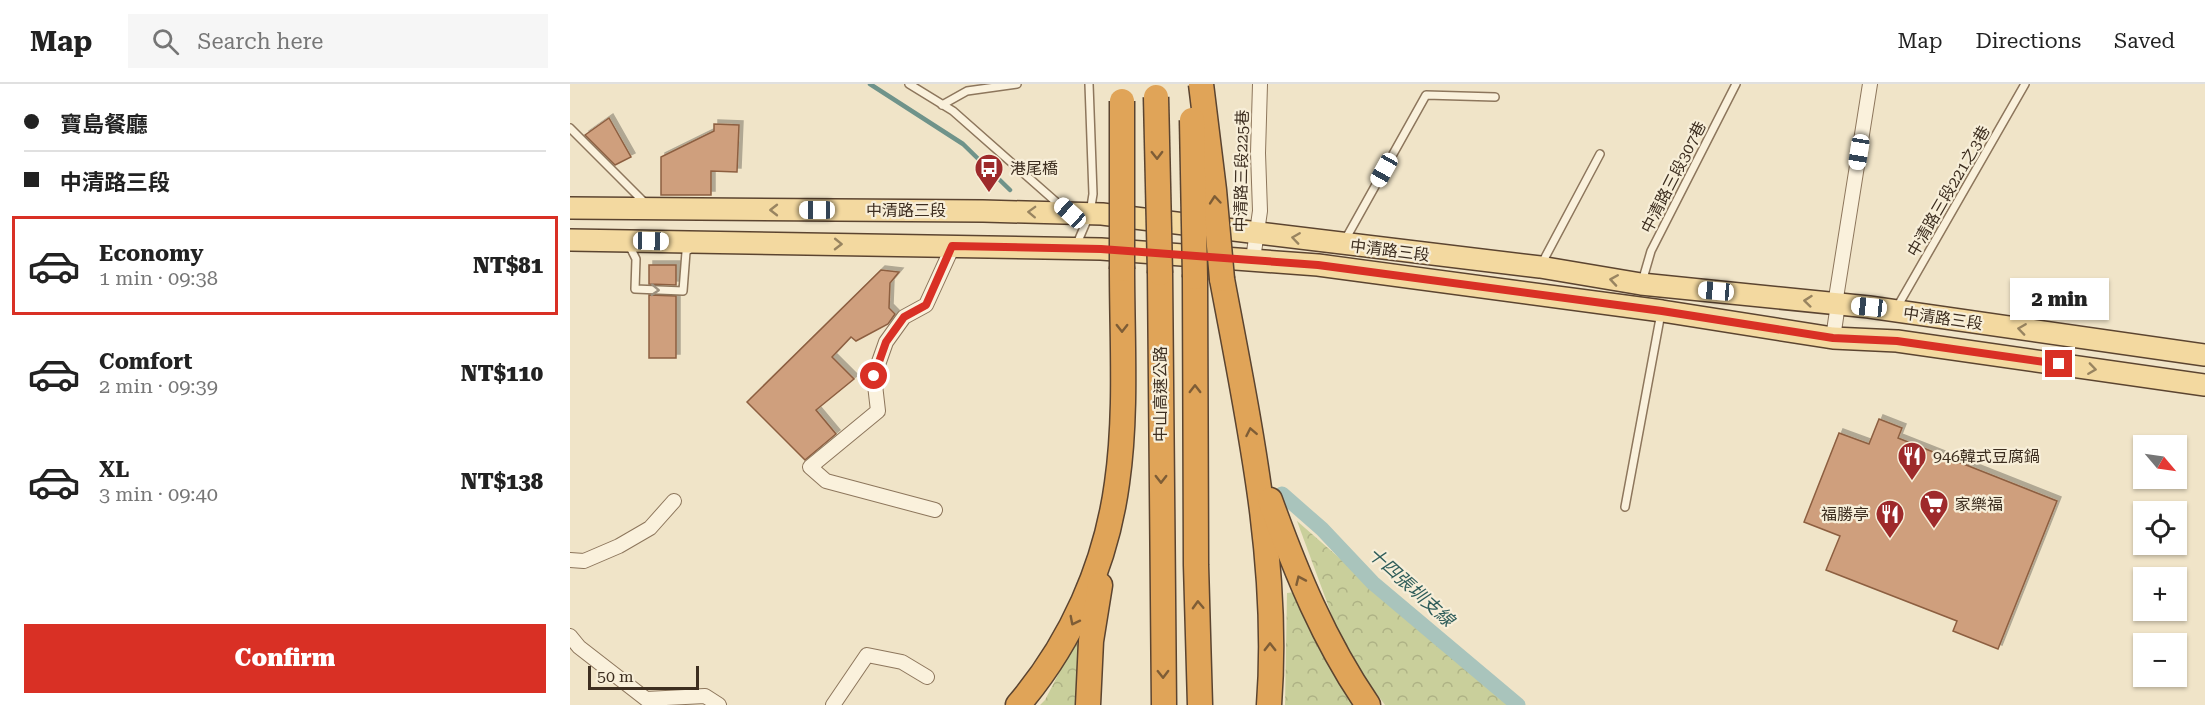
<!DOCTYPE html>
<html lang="en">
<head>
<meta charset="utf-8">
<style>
  :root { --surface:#fff; --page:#f6f6f6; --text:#222; --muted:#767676; --line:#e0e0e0; --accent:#d93025 }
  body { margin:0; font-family:"Roboto Serif","Noto Sans TC",serif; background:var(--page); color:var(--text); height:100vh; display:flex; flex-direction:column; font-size:22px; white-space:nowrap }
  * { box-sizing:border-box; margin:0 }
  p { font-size:20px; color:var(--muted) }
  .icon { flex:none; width:33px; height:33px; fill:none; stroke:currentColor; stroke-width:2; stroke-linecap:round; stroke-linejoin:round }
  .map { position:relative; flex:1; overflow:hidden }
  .details { display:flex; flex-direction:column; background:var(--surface); width:570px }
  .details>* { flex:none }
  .hud { display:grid; align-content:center; height:132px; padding:0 24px; background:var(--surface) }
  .needle { width:39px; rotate:119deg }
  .fabs { position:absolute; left:1563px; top:351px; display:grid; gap:12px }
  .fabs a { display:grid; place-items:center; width:54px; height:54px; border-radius:0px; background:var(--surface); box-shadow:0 2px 4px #0004; font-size:30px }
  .scale { position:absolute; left:18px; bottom:15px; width:111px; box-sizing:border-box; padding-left:6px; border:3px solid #3d2e20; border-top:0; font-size:16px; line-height:21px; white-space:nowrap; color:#3d2e20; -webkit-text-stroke:4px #f7eed8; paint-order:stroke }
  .end { position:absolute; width:27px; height:27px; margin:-14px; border:8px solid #d93025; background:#fff; box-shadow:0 0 0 3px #fff }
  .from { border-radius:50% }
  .bubble { position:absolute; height:42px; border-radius:0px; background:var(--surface); box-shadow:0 2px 4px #0004; font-size:20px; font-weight:800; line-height:42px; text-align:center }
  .car { position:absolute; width:18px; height:36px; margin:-18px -9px; border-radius:8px; box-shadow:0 0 4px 2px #0007; background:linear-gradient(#fff 24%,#345 0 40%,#fff 0 76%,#345 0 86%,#fff 0) }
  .hud b { display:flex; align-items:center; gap:21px; height:57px; font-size:22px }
  .hud b+b { border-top:2px solid var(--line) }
  .hud i { width:15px; height:15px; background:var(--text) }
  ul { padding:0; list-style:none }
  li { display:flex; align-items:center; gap:18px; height:99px; margin:0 12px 9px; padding:0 12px; border:3px solid transparent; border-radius:0px }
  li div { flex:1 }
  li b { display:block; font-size:22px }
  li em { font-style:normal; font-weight:800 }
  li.on { border-color:var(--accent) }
  li>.icon { width:54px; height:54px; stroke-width:1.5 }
  .button { display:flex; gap:12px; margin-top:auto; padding:12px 24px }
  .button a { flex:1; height:69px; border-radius:0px; background:var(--accent); color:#fff; font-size:24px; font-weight:800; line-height:69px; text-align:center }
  header { display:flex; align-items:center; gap:36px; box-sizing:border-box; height:84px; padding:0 30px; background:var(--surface); border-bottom:2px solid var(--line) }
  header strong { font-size:28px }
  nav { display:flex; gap:33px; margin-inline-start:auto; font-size:21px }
  .search { width:420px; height:54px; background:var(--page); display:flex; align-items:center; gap:15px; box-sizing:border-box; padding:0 21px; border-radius:0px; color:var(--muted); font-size:22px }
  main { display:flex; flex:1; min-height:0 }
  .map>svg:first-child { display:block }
  .forest { fill:url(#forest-crowns) }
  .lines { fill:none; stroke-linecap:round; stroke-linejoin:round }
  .stream { stroke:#6f938a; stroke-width:4.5 }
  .canal { stroke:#a9c4bc; stroke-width:15 }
  .building { fill:#cf9f7d; stroke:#8d5f41; stroke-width:1.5; filter:url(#shadow) }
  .lane-casing { stroke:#8d765c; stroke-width:10 }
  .street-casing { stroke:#8d765c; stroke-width:16 }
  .primary-casing { stroke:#5b4430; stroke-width:24 }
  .highway-casing { stroke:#5b4430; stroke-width:27 }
  .lane { stroke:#faf1dc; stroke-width:7 }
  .street { stroke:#faf1dc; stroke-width:14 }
  .primary { stroke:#f3d9a0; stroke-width:21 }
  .highway { stroke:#e0a458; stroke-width:24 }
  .highway-bridge-casing { stroke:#5b4430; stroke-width:27; stroke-linecap:butt }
  .highway-bridge { stroke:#e0a458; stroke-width:24 }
  .oneway { stroke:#7e5d36 }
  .oneway2 { stroke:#988460 }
  .oneway3 { stroke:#9c907e }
  .route { stroke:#d93025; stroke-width:8 }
  .labels { text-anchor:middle; stroke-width:4.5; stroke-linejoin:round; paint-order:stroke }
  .poi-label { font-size:16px; fill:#3d2e20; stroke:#f7eed8; text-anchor:start }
  .street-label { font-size:16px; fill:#3d2e20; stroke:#f7eed8 }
  .water-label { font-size:18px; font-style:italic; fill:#2f5d5a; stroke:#f7eed8 }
</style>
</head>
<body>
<header>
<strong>Map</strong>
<div class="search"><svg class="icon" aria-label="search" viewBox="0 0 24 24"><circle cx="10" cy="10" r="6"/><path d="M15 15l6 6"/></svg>Search here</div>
<nav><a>Map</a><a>Directions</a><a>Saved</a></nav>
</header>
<main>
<section class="details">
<div class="hud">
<b><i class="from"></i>寶島餐廳</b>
<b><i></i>中清路三段</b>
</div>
<ul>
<li class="on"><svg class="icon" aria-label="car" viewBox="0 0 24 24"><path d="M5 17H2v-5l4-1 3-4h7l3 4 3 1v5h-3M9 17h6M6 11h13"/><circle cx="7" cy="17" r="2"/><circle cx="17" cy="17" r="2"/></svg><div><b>Economy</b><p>1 min · 09:38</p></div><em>NT$81</em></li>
<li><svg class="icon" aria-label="car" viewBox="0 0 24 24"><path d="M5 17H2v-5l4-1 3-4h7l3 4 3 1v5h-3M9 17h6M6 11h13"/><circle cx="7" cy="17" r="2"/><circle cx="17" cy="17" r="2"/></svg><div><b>Comfort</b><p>2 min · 09:39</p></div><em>NT$110</em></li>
<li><svg class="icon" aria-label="car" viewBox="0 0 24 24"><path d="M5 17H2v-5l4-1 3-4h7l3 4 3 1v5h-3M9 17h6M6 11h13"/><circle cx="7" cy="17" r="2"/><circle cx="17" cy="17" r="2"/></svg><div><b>XL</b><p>3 min · 09:40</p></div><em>NT$138</em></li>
</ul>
<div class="button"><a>Confirm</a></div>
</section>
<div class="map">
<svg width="1635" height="621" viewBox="0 0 1635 621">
  <defs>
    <pattern id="forest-crowns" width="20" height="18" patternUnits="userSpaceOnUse" patternTransform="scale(1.5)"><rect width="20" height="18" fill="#c9cf9b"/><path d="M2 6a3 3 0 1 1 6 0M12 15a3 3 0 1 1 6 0" fill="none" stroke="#aeb285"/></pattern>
    <filter id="shadow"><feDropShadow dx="4" dy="-4" stdDeviation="0" flood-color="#0004"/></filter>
  </defs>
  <rect width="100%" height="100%" fill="#f0e4c8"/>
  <!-- forest -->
  <g class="forest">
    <path d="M727,437L938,621H815L775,567Z"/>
    <path d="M725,508L740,542L784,621H715L717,509Z"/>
    <path d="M506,556L514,558L511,621H470L475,616Z"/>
  </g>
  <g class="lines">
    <!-- stream -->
    <path class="stream" d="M300,0L393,60L440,106"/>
    <!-- canal -->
    <path class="canal" d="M712,410L752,445L803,499L948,621"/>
  </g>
  <!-- building -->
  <g class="building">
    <path d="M39,34L61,73L45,81L15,51Z"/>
    <path d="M144,40L169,41L167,88L141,87V111H91V73L144,47Z"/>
    <path d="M79,181H106V201L79,200Z"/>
    <path d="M311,186L329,188L320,199L319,224L325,230L318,240L286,257L281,253L262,273L284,295L246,326L266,350L235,376L177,318Z"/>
    <path d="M79,211L106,212V274H79Z"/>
    <path d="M1309,335L1332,344L1328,354L1487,417L1428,565L1383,547L1387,537L1256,486L1270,452L1234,438L1269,349L1299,360Z"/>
  </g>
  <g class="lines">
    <!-- lane casing -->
    <g class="lane-casing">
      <g id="lane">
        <path d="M339,0L383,27L493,124"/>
        <path d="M372,21L397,7L447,0"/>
        <path d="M0,44L75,119"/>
        <path d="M775,156L856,11L925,13"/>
        <path d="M58,159L66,175L65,205L113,207L116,168L121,164"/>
        <path d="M506,162L520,129L523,110L519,0"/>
        <path d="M971,181L1030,70"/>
        <path d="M1072,198L1081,167L1166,0"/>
        <path d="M1326,225L1455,0"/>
        <path d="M1055,423L1091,229"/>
      </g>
    </g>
    <!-- street casing -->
    <g class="street-casing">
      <g id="street">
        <path d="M683,175L690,127L688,69L690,0"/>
        <path d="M1263,254L1268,220L1266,214L1300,0"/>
        <path d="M365,426L256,397L240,383L308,327L304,292L316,258L334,233L356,221L383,162"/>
        <path d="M0,476L14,477L49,462L80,444L104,417"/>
        <path d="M0,552L9,563L76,615L135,612L149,621"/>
        <path d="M263,621L297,571L332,578L357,593"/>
      </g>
    </g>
    <!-- primary casing -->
    <g class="primary-casing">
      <g id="primary">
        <path d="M0,124L413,127L532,130L970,183L1071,200L1299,223L1635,271"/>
        <path d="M0,156L531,165L748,181L1092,227L1263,254L1327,257L1635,301"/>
      </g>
    </g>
    <!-- highway casing -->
    <g class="highway-casing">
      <g id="highway">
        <path d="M590,189L594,621"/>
        <path d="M625,193L626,481L630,621"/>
        <path d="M652,195C678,334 710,479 699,621"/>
        <path d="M700,416C726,488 754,557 798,621"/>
        <path d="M448,621C501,559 536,481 547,399C557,329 552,256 552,185"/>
        <path d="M518,621L521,557L530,501"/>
      </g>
    </g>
    <!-- lane -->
    <use href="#lane" class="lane"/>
    <!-- street -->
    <use href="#street" class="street"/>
    <!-- primary -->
    <use href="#primary" class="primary"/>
    <!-- highway -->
    <use href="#highway" class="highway"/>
    <!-- highway-bridge casing -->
    <g class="highway-bridge-casing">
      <g id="highway-bridge">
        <path d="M631,0L644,106L652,195"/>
        <path d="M586,13L590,189"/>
        <path d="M622,36L625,193"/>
        <path d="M552,185V17"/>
      </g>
    </g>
    <!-- highway-bridge -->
    <use href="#highway-bridge" class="highway-bridge"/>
  </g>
  <!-- one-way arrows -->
  <defs><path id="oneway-chevron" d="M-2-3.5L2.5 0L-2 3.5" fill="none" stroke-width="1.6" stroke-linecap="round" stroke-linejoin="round" transform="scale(1.5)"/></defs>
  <g class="oneway">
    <use href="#oneway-chevron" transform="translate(587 71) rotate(89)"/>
    <use href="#oneway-chevron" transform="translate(645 116) rotate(-95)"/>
    <use href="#oneway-chevron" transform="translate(552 244) rotate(90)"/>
    <use href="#oneway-chevron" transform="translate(625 305) rotate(-90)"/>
    <use href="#oneway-chevron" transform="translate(681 348) rotate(-101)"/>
    <use href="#oneway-chevron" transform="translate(591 395) rotate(90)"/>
    <use href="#oneway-chevron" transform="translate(730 496) rotate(-114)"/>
    <use href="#oneway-chevron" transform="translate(628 521) rotate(-92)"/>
    <use href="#oneway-chevron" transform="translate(504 537) rotate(117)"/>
    <use href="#oneway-chevron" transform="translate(700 563) rotate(-90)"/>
    <use href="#oneway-chevron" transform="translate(593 590) rotate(89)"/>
  </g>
  <g class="oneway2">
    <use href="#oneway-chevron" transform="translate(204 126) rotate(-180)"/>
    <use href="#oneway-chevron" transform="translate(462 128) rotate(-178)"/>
    <use href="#oneway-chevron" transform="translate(726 154) rotate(-172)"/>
    <use href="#oneway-chevron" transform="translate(268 160) rotate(1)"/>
    <use href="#oneway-chevron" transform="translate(1044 196) rotate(-171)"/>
    <use href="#oneway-chevron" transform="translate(1238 217) rotate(-174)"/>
    <use href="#oneway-chevron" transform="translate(1452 245) rotate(-172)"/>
    <use href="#oneway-chevron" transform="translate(1522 285) rotate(8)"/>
  </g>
  <use class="oneway3" href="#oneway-chevron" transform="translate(85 206) rotate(3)"/>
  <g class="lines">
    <!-- route -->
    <path class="route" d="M304,292L316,258L334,233L356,221L382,162L531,165L748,181L1092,227L1263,254L1327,257L1489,280"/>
  </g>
  <!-- icons -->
  <defs>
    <g id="bus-pin" transform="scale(1.5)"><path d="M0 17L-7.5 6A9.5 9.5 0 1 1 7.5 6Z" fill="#9e2a2b" stroke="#f7eed8"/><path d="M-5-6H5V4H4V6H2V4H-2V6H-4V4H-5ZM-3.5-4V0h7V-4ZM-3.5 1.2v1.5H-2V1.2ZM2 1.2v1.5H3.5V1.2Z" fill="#fff"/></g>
    <g id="restaurant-pin" transform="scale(1.5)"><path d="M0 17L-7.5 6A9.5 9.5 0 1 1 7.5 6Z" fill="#9e2a2b" stroke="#f7eed8"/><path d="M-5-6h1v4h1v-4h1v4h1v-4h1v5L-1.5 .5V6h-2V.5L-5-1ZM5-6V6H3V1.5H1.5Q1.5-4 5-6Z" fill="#fff"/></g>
    <g id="supermarket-pin" transform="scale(1.5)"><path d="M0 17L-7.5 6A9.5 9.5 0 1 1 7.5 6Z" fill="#9e2a2b" stroke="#f7eed8"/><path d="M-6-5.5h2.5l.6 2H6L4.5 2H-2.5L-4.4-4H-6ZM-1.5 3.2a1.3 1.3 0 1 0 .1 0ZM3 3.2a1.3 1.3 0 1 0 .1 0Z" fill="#fff"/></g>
  </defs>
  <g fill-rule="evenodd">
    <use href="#bus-pin" x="419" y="84"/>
    <use href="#restaurant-pin" x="1342" y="372"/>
    <use href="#supermarket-pin" x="1364" y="420"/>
    <use href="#restaurant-pin" x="1320" y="430"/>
  </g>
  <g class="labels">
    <!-- poi labels -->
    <g class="poi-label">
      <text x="440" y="90">港尾橋</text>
      <text x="1363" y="378">946韓式豆腐鍋</text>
      <text x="1385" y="426">家樂福</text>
      <text x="1299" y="436" text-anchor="end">福勝亭</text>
    </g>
    <!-- street labels -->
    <g class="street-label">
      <text transform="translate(671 87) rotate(-89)" y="6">中清路三段225巷</text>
      <text transform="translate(1103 93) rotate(-63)" y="6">中清路三段307巷</text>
      <text transform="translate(1378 107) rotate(-60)" y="6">中清路三段221之3巷</text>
      <text x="336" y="132">中清路三段</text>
      <text transform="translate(820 166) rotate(7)" y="6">中清路三段</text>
      <text transform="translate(1373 234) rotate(8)" y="6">中清路三段</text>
      <text transform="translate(590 310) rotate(-90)" y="6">中山高速公路</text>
    </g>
    <!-- water labels -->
    <g class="water-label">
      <text transform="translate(841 503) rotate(42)" y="6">十四張圳支線</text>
    </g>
  </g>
</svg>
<div class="fabs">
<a><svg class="needle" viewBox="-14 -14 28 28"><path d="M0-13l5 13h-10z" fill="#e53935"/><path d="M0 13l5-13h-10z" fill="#767676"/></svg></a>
<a><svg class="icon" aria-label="locate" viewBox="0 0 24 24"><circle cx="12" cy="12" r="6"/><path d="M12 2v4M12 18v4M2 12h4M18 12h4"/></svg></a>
<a>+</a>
<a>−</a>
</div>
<div class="scale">50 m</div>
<i class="end from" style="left:304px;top:292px"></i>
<i class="end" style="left:1489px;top:280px"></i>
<div class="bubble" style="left:1440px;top:194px;width:99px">2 min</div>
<i class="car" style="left:1289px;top:68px;rotate:189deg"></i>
<i class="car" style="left:814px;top:86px;rotate:209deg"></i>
<i class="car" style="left:247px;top:126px;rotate:270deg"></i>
<i class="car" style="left:500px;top:129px;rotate:312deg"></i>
<i class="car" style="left:81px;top:157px;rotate:91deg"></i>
<i class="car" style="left:1146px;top:207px;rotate:275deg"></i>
<i class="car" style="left:1299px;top:223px;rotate:276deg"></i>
</div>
</main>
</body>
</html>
